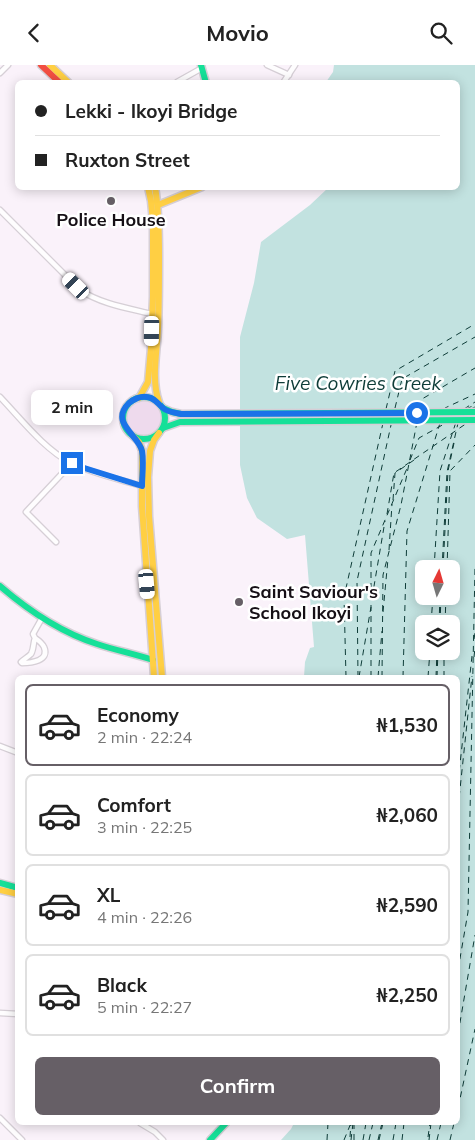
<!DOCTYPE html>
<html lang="en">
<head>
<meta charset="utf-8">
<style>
  :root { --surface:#fff; --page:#f2f2f2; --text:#222; --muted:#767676; --line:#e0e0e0; --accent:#665f66 }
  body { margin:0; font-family:Mulish,sans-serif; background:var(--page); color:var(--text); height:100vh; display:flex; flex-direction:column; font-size:19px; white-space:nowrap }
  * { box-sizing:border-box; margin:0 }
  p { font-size:16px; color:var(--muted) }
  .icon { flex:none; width:28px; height:28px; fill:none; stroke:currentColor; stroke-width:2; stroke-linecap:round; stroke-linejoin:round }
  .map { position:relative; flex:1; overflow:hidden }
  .panel { position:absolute; left:15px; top:610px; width:445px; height:450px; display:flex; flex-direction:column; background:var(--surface); border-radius:8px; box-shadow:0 2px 12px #0003 }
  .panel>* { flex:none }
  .top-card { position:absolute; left:15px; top:15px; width:445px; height:110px; border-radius:8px; box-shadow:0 2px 12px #0003; display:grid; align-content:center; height:110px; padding:0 20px; background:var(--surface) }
  .needle { width:32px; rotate:5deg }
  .tools { position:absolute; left:415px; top:495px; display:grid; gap:10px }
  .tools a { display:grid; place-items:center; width:45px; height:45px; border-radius:8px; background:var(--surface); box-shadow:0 2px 12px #0003; font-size:25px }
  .end { position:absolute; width:22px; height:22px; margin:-11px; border:6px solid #1a73e8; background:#fff; box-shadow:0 0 0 2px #fff }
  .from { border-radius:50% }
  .bubble { position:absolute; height:35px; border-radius:8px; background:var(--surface); box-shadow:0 2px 12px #0003; font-size:16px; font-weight:700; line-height:35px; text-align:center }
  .car { position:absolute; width:15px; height:30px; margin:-15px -8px; border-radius:6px; box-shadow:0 0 4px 1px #0007; background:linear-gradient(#fff 24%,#345 0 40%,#fff 0 76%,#345 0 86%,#fff 0) }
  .top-card b { display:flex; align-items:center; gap:18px; height:48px; font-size:19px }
  .top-card b+b { border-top:1px solid var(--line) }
  .top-card i { width:12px; height:12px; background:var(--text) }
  ul { padding:9px 0 0; list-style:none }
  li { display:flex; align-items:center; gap:15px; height:82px; margin:0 10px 8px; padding:0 10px; border:2px solid var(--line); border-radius:8px }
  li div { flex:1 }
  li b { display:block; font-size:19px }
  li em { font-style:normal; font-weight:700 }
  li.current { border-color:var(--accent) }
  li>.icon { width:45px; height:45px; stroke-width:1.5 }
  .button { display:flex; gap:10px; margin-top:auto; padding:10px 20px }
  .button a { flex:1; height:58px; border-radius:8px; background:var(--accent); color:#fff; font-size:20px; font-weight:700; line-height:58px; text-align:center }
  header { display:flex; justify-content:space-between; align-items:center; height:65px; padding:0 20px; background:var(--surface); font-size:22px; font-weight:700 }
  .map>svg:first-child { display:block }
  .green { fill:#eedaed }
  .water { fill:#c2e2e0; fill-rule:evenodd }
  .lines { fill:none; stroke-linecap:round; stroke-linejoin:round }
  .ferry { stroke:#0e3c38; stroke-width:1; stroke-dasharray:6 5; stroke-linecap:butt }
  .street-casing { stroke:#d6cfd6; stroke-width:7 }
  .fast-casing { stroke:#d6cfd6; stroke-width:9 }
  .slow-casing { stroke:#d6cfd6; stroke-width:9 }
  .jam-casing { stroke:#d6cfd6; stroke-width:9 }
  .street { stroke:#fefdfe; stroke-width:4.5 }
  .fast { stroke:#16e098; stroke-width:6 }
  .slow { stroke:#ffcf43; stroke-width:6 }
  .jam { stroke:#f24e42; stroke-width:6 }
  .route { stroke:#1a73e8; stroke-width:6 }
  .poi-dot { fill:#665f66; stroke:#fff; stroke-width:2 }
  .labels { text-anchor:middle; stroke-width:5; stroke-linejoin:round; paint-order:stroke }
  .poi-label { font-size:18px; font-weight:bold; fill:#161016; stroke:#fff }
  .water-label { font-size:19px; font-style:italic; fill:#0e3c38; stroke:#fff }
</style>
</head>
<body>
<header><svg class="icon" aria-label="back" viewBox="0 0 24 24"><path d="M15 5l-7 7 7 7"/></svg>Movio<svg class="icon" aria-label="search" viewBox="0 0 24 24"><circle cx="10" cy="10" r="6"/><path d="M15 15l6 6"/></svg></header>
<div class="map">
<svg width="475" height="1075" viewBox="0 0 475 1075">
  <rect width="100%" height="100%" fill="#faf2fa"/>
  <!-- green -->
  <circle class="green" cx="144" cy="353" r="17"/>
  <!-- water -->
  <path class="water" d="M334,0H475V1075H281L291,1064L294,1058L299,1059L300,1058H458V612H304L305,597L310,583L314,582L305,470L287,474L257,453L247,433L240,400V272L254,218L261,177L310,140L328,123L458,122V18L326,17L333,7ZM424,504H451V531H424ZM424,559H451V586H424Z"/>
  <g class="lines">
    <!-- ferry -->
    <g class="ferry">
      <path d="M395,343L402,314L475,272"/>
      <path d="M420,343L422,334L475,303"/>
      <path d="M386,344L395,306L475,259"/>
      <path d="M464,344L475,337"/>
      <path d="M466,344L475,340"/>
      <path d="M471,344L475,342"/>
      <path d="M444,345L445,343L475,329"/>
      <path d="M410,395L419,373L446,358"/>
      <path d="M393,435L395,408L417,393"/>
      <path d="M387,449L394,408L467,358"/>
      <path d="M389,485L392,439"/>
      <path d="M434,504L440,406L456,357"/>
      <path d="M442,504L447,407L458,358"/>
      <path d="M443,504L448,406L454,378"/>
      <path d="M447,504L450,406L475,380"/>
      <path d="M372,533L385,456"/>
      <path d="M383,547L388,494"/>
      <path d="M431,559L433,531"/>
      <path d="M439,559L440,531"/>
      <path d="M440,559L441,531"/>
      <path d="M445,559L446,531"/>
      <path d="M474,574L475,568"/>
      <path d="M474,592L475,583"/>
      <path d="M346,612L344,532L383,358"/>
      <path d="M358,612L357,516L391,360"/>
      <path d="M359,612L371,542"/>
      <path d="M371,612V488L408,401"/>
      <path d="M378,612L382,566"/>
      <path d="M382,612L383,510L401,440L417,357"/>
      <path d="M403,612L407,466L440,358"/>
      <path d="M428,612L430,586"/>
      <path d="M436,612L437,586"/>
      <path d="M437,612L438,586"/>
      <path d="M444,612V586"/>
      <path d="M458,717L472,591"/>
      <path d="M458,743L472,611"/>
      <path d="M458,905L468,847L475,503"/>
      <path d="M458,969L475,870"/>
      <path d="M458,1043L475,964"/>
      <path d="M354,1058V1075"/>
      <path d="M350,1072L351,1058"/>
      <path d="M428,1072L430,1058"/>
      <path d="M327,1075L328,1058"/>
      <path d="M344,1075L351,1058"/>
      <path d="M351,1075L353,1058"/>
      <path d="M363,1075L366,1058"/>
      <path d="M369,1075L373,1058"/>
      <path d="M378,1075L382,1058"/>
      <path d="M379,1075L383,1058"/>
      <path d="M393,1075L396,1058"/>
      <path d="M402,1075L404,1058"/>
      <path d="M429,1075L431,1058"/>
      <path d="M437,1075L441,1058"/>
      <path d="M450,1075L454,1058"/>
    </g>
    <!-- street casing -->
    <g class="street-casing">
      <g id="street">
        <path d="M267,0L289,10"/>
        <path d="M0,8L8,0"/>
        <path d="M177,17L202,3"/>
        <path d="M283,18L295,0"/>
        <path d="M0,145L80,225C101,239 127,243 152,249"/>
        <path d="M0,332C21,354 44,384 71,398C93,409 118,414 142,421"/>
        <path d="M56,477L26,447L72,398"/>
        <path d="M35,573C38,575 42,578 44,582C50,596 31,598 22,598L21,597C24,594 28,592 31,589C34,584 33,578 35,573L33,569L42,553"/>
        <path d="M0,681L18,688"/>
        <path d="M0,948L18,949"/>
        <path d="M0,1053L22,1075"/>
        <path d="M140,1058L155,1067L163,1075"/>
      </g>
    </g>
    <!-- fast casing -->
    <g class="fast-casing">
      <g id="fast">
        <path d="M201,0L206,18"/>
        <circle cx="144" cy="353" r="21"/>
        <path d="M163,343L172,347L181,349L475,347"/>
        <path d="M163,363L180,357L475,355"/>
        <path d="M0,521C29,546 60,567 97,579C115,585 134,589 153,595"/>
        <path d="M0,818L18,823"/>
        <path d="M210,1075L226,1058"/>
      </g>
    </g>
    <!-- slow casing -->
    <g class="slow-casing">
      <g id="slow">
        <path d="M50,0L69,18"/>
        <path d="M155,122C159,145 159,168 159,191C159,216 159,240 158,264C157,288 151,314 159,337"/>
        <path d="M158,140L202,122"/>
        <path d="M139,333L148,317L151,283L153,232V157L151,136L148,122"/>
        <path d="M159,368L154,375L150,386L148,412L149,451L162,612"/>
        <path d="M133,371L139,377L142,386V441L154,612"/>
        <path d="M0,825L18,829"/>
      </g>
    </g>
    <!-- jam casing -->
    <g class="jam-casing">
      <path id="jam" d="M41,0L60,18"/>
    </g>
    <!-- street -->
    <use href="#street" class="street"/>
    <!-- fast -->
    <use href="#fast" class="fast"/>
    <!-- slow -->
    <use href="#slow" class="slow"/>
    <!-- jam -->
    <use href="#jam" class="jam"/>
  </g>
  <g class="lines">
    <!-- route -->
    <path class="route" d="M72,398L81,402L142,421C142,410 144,397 142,386C139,370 109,358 129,338C134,334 141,331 147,332C155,333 157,338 163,343C167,347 176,348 182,349L417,348"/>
  </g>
  <!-- markers -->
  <g class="poi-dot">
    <circle cx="111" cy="136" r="5"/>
    <circle cx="239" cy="537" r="5"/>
  </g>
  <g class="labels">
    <!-- poi labels -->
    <g class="poi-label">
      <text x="111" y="161">Police House</text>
      <text x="249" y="533" text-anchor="start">Saint Saviour's<tspan x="249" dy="21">School Ikoyi</tspan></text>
    </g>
    <!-- water labels -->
    <g class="water-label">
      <text x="358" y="325">Five Cowries Creek</text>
    </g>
  </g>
</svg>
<div class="tools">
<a><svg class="needle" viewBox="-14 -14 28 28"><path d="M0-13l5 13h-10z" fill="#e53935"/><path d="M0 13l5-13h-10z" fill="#767676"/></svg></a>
<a><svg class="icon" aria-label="layers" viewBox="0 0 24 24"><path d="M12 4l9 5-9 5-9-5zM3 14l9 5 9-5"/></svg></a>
</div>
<i class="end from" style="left:417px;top:348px"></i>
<i class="end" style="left:72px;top:398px"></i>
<div class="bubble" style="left:31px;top:325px;width:82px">2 min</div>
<i class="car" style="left:76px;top:221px;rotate:315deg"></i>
<i class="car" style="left:152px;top:266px;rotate:181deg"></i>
<i class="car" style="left:147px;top:519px;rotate:175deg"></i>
<div class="top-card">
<b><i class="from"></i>Lekki - Ikoyi Bridge</b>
<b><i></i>Ruxton Street</b>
</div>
<section class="panel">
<ul>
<li class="current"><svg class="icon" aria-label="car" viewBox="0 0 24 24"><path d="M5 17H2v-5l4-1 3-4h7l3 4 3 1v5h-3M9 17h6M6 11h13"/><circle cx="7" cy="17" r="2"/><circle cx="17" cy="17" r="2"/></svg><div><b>Economy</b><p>2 min · 22:24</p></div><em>₦1,530</em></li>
<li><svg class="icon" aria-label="car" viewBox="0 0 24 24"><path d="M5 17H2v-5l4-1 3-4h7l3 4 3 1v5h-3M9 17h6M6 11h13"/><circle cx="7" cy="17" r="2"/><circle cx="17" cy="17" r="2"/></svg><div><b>Comfort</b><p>3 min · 22:25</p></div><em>₦2,060</em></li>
<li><svg class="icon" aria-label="car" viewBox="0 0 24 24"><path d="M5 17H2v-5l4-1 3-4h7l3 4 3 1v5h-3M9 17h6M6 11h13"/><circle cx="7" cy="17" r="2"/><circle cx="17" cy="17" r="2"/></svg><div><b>XL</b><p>4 min · 22:26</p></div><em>₦2,590</em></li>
<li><svg class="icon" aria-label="car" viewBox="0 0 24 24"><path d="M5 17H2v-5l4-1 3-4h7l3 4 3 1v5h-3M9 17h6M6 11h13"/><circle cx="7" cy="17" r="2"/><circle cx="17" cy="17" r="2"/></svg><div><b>Black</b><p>5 min · 22:27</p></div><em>₦2,250</em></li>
</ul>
<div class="button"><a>Confirm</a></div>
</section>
</div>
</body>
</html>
